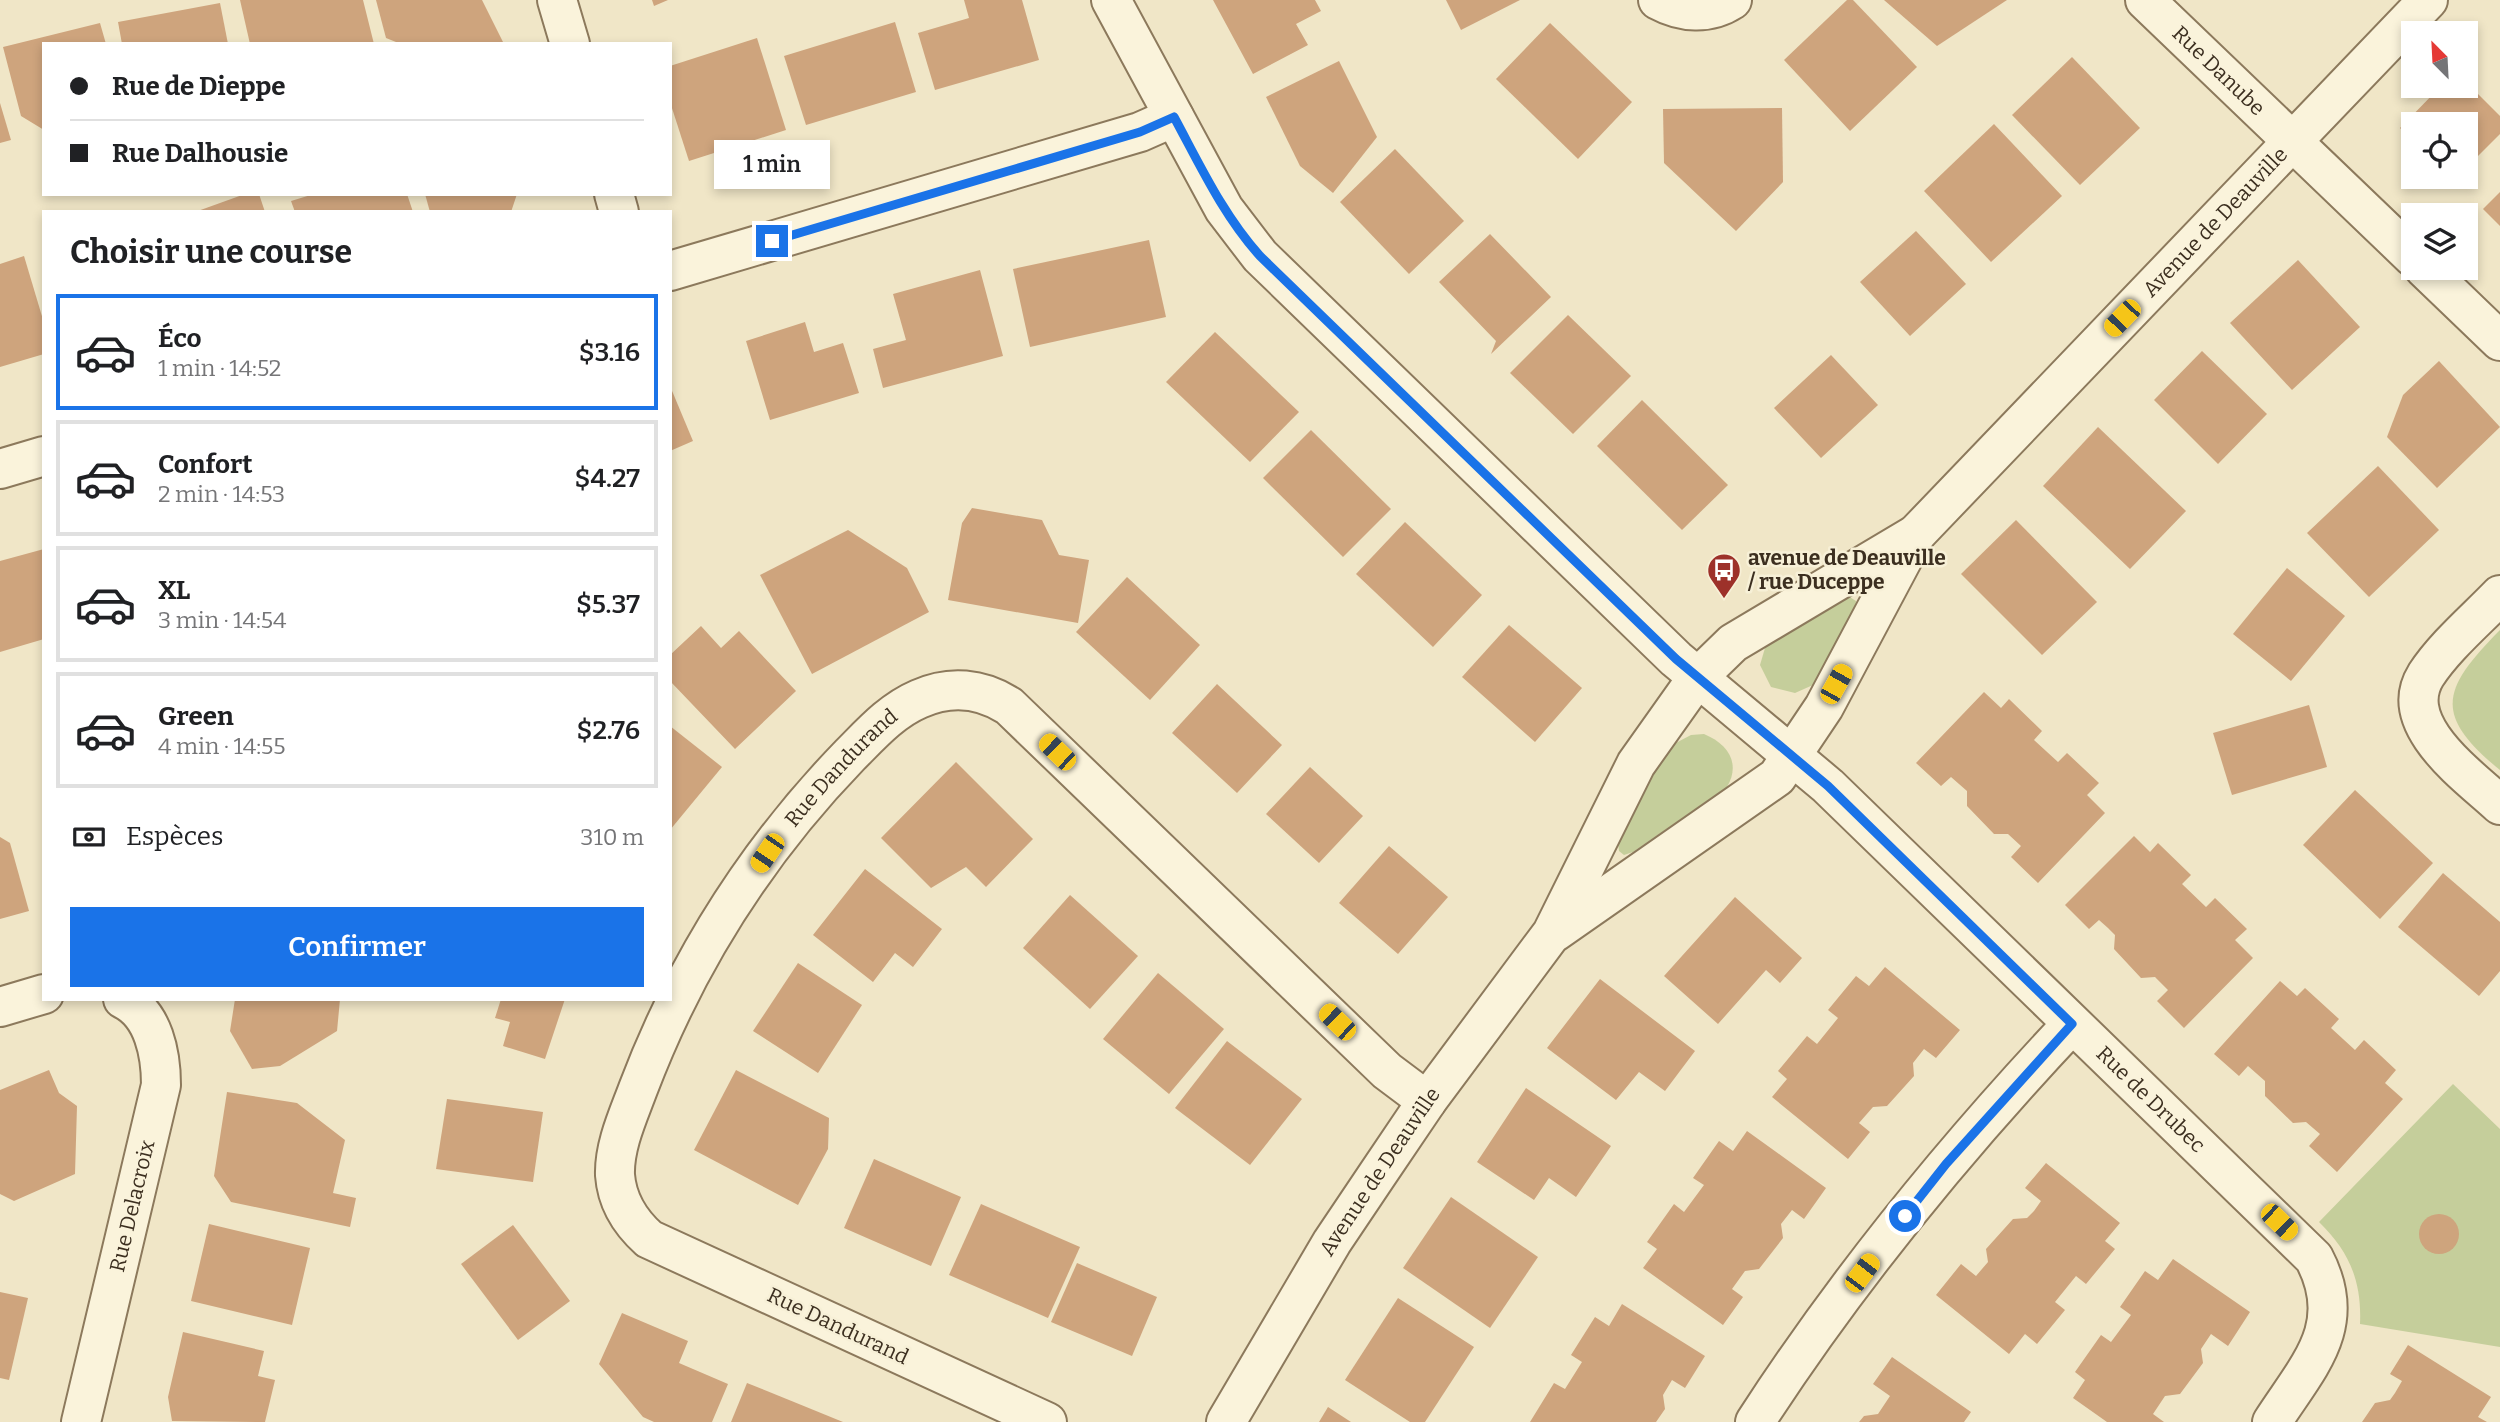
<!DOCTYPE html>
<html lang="fr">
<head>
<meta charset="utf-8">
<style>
  :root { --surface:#fff; --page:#f2f2f2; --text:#202124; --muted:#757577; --line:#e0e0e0; --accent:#1a73e8 }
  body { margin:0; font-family:Bitter,serif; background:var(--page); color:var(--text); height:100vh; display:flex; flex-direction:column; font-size:26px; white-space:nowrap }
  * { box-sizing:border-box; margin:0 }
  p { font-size:23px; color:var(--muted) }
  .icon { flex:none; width:38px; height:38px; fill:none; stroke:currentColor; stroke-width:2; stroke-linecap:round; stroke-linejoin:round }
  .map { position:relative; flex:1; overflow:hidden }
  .panel { position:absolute; left:42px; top:210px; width:630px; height:791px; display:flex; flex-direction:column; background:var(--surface); border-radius:0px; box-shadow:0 4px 10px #0003 }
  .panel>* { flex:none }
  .hud { position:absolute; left:42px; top:42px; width:630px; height:154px; border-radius:0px; box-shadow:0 4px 10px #0003; display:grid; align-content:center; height:154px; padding:0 28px; background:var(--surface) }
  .needle { width:46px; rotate:336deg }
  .buttons { position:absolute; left:2401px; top:21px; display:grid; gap:14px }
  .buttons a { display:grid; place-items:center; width:77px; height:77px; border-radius:0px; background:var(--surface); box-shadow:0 4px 10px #0003; font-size:35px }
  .end { position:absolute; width:32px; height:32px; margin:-16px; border:9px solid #1a73e8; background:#fff; box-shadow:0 0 0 4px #fff }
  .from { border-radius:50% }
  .bubble { position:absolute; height:49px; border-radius:0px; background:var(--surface); box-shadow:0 4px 10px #0003; font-size:23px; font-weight:600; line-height:49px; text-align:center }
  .car { position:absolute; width:21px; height:42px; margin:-21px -10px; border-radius:9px; box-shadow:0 0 5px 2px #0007; background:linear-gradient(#f5c518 24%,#345 0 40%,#f5c518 0 76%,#345 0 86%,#f5c518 0) }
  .hud b { display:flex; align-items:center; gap:24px; height:66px; font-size:26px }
  .hud b+b { border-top:2px solid var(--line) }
  .hud i { width:18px; height:18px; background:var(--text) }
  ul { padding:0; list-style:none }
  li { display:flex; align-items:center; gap:21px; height:116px; margin:0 14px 10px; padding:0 14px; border:4px solid var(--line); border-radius:0px }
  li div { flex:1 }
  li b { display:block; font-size:26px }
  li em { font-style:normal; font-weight:600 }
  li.on { border-color:var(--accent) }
  li>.icon { width:63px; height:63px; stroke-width:1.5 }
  h2 { padding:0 28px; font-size:32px; line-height:84px }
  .pay { display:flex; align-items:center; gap:18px; height:77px; padding:0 28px; font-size:26px }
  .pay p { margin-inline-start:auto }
  .action { display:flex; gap:14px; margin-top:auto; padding:14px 28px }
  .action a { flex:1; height:80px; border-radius:0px; background:var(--accent); color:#fff; font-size:28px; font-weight:600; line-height:80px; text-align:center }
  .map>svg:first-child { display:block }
  .green { fill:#c5ce9b }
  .building { fill:#cea47d }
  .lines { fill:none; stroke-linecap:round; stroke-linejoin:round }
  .minor-casing { stroke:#8c795c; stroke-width:42 }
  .minor { stroke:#faf3db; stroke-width:38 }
  .route { stroke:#1a73e8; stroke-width:9 }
  .labels { text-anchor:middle; stroke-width:5; stroke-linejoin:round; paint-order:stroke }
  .street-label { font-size:21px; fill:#3c2f20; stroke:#f7f0d7 }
  .poi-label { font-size:21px; font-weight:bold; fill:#3c2f20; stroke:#f7f0d7; text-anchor:start }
</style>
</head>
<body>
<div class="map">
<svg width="2500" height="1422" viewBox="0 0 2500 1422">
  <rect width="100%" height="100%" fill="#f0e6c7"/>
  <!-- green -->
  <g class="green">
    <path d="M1848,596L1856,601L1855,611L1813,685L1795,693L1771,687L1760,665L1765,648L1774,639Z"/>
    <path d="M2500,630V770C2431,714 2443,688 2500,630Z"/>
    <path d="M1704,734C1728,744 1741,763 1727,787L1633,852L1624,855L1619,851L1617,836L1670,746L1691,735Z"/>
    <path d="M2453,1084L2500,1129V1347L2360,1324C2362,1281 2349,1251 2319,1222Z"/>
  </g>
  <!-- building -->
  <g class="building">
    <path d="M240,0H363L374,44H250Z"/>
    <path d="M376,0H482L504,44H401L386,38Z"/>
    <path d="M652,0H668L654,6Z"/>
    <path d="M964,0H1022L1039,60L935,90L918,33L969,18Z"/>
    <path d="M1213,0H1315L1321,11L1296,24L1308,45L1253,74Z"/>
    <path d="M1446,0H1520L1461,30Z"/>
    <path d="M1847,0H1853L1917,67L1850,131L1784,60Z"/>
    <path d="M1884,0H2007L1937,46Z"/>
    <path d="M220,3L228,44H122L118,22Z"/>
    <path d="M895,22L916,92L806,125L784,56Z"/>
    <path d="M100,23L106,44H44V130L21,116L3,47Z"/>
    <path d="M1550,23L1632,102L1578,159L1496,79Z"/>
    <path d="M757,38L786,130L689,161L670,102V66Z"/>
    <path d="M2072,57L2140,128L2080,185L2012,115Z"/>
    <path d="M1339,61L1377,137L1333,193L1300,166L1266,97Z"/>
    <path d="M2466,82L2500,116V134L2466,168V124H2413V141L2400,128L2441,86H2466Z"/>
    <path d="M0,103L11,140L0,143Z"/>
    <path d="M1782,108L1783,182L1736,231L1664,163L1663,109Z"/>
    <path d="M1994,124L2062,196L1991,262L1924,191Z"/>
    <path d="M1395,149L1464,221L1409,274L1340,202Z"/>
    <path d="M2500,192V226L2483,209Z"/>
    <path d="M245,194H259L265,212H195Z"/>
    <path d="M314,194H407L413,212H295L291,201Z"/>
    <path d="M425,194H517L511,212H430Z"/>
    <path d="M1916,231L1966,284L1910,336L1860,282Z"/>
    <path d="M1490,234L1551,297L1491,354L1496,341L1439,282Z"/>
    <path d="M1149,240L1166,317L1030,347L1013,269Z"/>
    <path d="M24,256L44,323V354L0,367V264Z"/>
    <path d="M2298,260L2360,327L2292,390L2230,323Z"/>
    <path d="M980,270L1003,356L883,388L873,349L906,340L893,294Z"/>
    <path d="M1568,315L1631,376L1573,434L1510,373Z"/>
    <path d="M805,322L814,352L843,343L859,393L770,420L746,341Z"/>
    <path d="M1215,332L1299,412L1250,462L1166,382Z"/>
    <path d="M2202,351L2267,414L2218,464L2154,400Z"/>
    <path d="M1831,355L1878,405L1821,458L1774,408Z"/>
    <path d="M2439,361L2500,427L2437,488L2387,437L2403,395Z"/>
    <path d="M670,386L693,441L670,451Z"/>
    <path d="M1642,400L1728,485L1682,530L1597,446Z"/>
    <path d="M2098,427L2186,511L2130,569L2043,486Z"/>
    <path d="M1311,430L1391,509L1343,557L1263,478Z"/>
    <path d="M2378,466L2439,530L2369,597L2307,533Z"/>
    <path d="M972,508L1042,520L1059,555L1089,560L1078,623L948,600L962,523Z"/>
    <path d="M2016,520L2097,602L2042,655L1961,574Z"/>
    <path d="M1405,522L1482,595L1433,647L1356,574Z"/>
    <path d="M848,530L907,568L929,612L812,674L760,575Z"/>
    <path d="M44,549V639L0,652V561Z"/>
    <path d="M2287,568L2345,616L2291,681L2233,634Z"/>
    <path d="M1127,577L1200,645L1150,700L1076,632Z"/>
    <path d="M1509,625L1582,688L1535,742L1462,677Z"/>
    <path d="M701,626L721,648L739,631L796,691L735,749L670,681V655Z"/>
    <path d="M1217,684L1282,745L1237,793L1172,733Z"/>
    <path d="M1984,692L2001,708L2009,699L2042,731L2034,740L2058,762L2067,753L2099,783L2087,795L2105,813L2038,883L2011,857L2021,846L2008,834H1994L1967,806V791L1951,777L1941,786L1916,763Z"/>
    <path d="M2309,705L2327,767L2232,795L2213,733Z"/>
    <path d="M670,726L722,767L670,830Z"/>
    <path d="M956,762L1033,839L986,887L966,867L931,888L881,838Z"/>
    <path d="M1310,767L1363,816L1319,863L1266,814Z"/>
    <path d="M2355,790L2433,863L2380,919L2303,845Z"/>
    <path d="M2134,836L2150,852L2158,843L2191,875L2182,884L2206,907L2215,898L2247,929L2235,940L2253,958L2184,1028L2157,1001L2168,990L2155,977L2141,978L2114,949L2115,935L2108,928L2099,920L2089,929L2065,905Z"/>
    <path d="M0,837L10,843L29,911L0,919Z"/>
    <path d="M1389,846L1448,897L1398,954L1339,903Z"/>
    <path d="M865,869L942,929L913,967L895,953L873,982L813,935Z"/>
    <path d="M2443,873L2500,922V971L2479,996L2398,927Z"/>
    <path d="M1070,895L1138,956L1090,1009L1023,948Z"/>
    <path d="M1735,897L1802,958L1780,983L1766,970L1718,1024L1664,976Z"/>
    <path d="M798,963L862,1005L818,1073L753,1031Z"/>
    <path d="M1885,967L1960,1030L1936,1058L1924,1049L1913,1063L1914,1076L1887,1106L1873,1107L1859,1123L1870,1132L1848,1159L1772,1097L1787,1079L1778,1071L1807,1036L1817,1044L1838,1018L1828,1010L1856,976L1869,986Z"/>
    <path d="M1158,973L1224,1029L1169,1094L1103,1039Z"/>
    <path d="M1600,979L1695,1051L1665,1091L1639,1072L1616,1100L1547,1048Z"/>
    <path d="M2280,981L2297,996L2305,988L2339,1019L2331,1028L2355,1050L2364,1040L2396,1070L2385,1083L2403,1099L2337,1172L2309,1146L2320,1134L2306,1122L2293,1123L2265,1096V1081L2248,1066L2239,1076L2214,1054Z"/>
    <path d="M235,999H340L337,1031L280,1066L252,1069L230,1031Z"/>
    <path d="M501,999H565L545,1059L503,1046L510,1022L495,1018Z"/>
    <path d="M1227,1041L1302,1099L1250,1165L1175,1108Z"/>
    <path d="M49,1070L59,1093L77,1106L75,1174L14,1201L0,1194V1090Z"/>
    <path d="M736,1070L829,1118L828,1149L798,1205L694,1150Z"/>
    <path d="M1526,1088L1611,1146L1576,1197L1549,1178L1534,1200L1477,1162Z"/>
    <path d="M227,1092L297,1103L345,1140L333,1193L356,1198L350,1227L231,1202L214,1176Z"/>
    <path d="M447,1099L543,1112L533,1182L436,1169Z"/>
    <path d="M1747,1131L1826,1188L1804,1219L1792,1210L1781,1224L1783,1238L1759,1269L1745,1271L1732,1289L1743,1297L1723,1325L1643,1268L1657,1249L1647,1242L1674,1204L1684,1212L1704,1185L1693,1178L1719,1141L1733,1151Z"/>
    <path d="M874,1159L961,1197L931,1266L844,1228Z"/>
    <path d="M2046,1163L2120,1223L2105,1241L2115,1249L2086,1284L2076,1276L2055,1302L2065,1310L2037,1344L2025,1334L2009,1354L1936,1295L1961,1264L1976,1276L1988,1262L1986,1249L2013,1219L2027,1218L2034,1211L2041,1201L2025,1188Z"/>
    <path d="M1451,1197L1538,1257L1490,1328L1403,1268Z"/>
    <path d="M981,1204L1080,1247L1048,1318L949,1275Z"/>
    <circle cx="2439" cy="1234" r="20"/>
    <path d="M209,1224L310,1248L292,1325L191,1301Z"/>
    <path d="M513,1225L570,1301L518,1340L461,1264Z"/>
    <path d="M2173,1259L2250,1312L2228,1346L2211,1334L2201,1349L2203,1363L2180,1394L2165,1396L2153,1414L2164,1422H2107L2073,1398L2085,1380L2075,1372L2101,1335L2111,1342L2131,1315L2120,1307L2145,1271L2158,1280Z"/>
    <path d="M1077,1263L1157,1297L1132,1356L1051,1322Z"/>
    <path d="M0,1292L28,1298L9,1380L0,1378Z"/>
    <path d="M1398,1298L1474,1347L1425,1422H1410L1345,1380Z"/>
    <path d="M1622,1304L1705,1356L1685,1388L1672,1380L1663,1395L1665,1409L1656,1422H1530L1554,1383L1565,1389L1582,1362L1571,1355L1595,1317L1609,1326Z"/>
    <path d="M622,1313L688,1341L679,1363L728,1384L712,1422H654L643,1417L599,1364Z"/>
    <path d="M183,1332L264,1351L258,1376L275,1380L265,1422L172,1421L168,1397Z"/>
    <path d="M2408,1345L2491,1397L2478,1417L2487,1422H2362L2375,1403L2390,1400L2395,1393L2402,1381L2390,1374Z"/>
    <path d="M1892,1357L1971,1412L1964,1422H1859L1864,1416L1878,1414L1890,1396L1873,1384Z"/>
    <path d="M747,1383L794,1402L843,1422H731Z"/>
    <path d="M1328,1407L1351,1422H1319Z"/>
  </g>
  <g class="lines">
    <!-- minor casing -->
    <g class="minor-casing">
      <g id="minor">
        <path d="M557,0L570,44"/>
        <path id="s1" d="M1111,0L1224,209L1260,256L1676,659L1828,786L2314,1258C2350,1326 2308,1366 2272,1422"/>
        <path d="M1658,0C1682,13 1709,15 1732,0"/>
        <path id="s2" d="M2145,0L2413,257"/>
        <path d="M614,194L619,212"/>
        <path d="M2424,268L2500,341"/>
        <path d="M670,271L1140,132L1174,117"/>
        <path d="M0,469L44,456"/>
        <path d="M2500,595C2476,620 2445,646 2426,675C2395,725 2469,776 2500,805"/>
        <path d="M1555,932L1777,777L1824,707L1916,534"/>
        <path d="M0,1007L44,994"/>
        <path id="s3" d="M81,1422L161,1085C161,1055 154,1014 123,999"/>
        <path id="s4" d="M1047,1422L649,1239C630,1222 617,1202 615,1175C614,1146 628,1116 638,1089C685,965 757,851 850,755C871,734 891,711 919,699C950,685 981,688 1009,706L1387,1071L1427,1101"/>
        <path id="s5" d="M1226,1422L1332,1242L1377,1175L1427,1101L1552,933L1636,764L1697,678L1733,643L1916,534L2428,0"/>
        <path d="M1755,1422C1847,1280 1956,1147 2072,1024"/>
      </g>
    </g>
    <!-- minor -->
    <use href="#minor" class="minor"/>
  </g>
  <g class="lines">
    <!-- route -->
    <path class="route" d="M772,241L1140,132L1174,117C1200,165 1223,215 1260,256L1676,659L1828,786L2072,1024L1946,1164L1905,1216"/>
  </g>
  <!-- icons -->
  <defs>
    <g id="bus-pin" transform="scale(1.75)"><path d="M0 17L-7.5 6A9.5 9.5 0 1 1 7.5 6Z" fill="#9d312a" stroke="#f7f0d7"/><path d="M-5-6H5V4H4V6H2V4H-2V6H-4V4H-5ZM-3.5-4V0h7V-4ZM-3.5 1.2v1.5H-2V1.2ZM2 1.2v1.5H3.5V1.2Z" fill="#fff"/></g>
  </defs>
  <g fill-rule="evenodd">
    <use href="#bus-pin" x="1724" y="570"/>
  </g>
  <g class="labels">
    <!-- street labels -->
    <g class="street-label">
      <text dy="7" stroke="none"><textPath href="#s2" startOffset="102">Rue Danube</textPath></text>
      <text dy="7" stroke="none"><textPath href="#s5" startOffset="1578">Avenue de Deauville</textPath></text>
      <text dy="7" stroke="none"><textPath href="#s4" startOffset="985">Rue Dandurand</textPath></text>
      <text dy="7" stroke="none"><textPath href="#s1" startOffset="1524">Rue de Drubec</textPath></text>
      <text dy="7" stroke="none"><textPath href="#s5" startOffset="294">Avenue de Deauville</textPath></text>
      <text dy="7" stroke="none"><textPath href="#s3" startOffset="222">Rue Delacroix</textPath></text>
      <text transform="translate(838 1326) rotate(25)" y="7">Rue Dandurand</text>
    </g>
    <!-- poi labels -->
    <g class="poi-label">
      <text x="1748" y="565">avenue de Deauville<tspan x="1748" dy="24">/ rue Duceppe</tspan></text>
    </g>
  </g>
</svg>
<div class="buttons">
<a><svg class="needle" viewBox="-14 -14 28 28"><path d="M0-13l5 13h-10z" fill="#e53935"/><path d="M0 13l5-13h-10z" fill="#757577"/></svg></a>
<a><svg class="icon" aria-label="locate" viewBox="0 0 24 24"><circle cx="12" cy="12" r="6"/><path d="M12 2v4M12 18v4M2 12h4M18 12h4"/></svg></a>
<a><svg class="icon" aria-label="layers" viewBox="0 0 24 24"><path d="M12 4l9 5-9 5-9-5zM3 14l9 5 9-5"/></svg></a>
</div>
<i class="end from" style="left:1905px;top:1216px"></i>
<i class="end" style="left:772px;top:241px"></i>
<div class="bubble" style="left:714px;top:140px;width:116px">1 min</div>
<i class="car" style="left:2122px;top:318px;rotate:224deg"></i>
<i class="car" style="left:1836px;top:684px;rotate:29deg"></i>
<i class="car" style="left:1057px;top:752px;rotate:314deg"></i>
<i class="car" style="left:767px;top:853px;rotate:214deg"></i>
<i class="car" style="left:1337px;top:1022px;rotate:314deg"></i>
<i class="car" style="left:2279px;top:1222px;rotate:134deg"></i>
<i class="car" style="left:1862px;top:1273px;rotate:37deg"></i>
<div class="hud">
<b><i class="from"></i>Rue de Dieppe</b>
<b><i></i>Rue Dalhousie</b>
</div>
<section class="panel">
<h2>Choisir une course</h2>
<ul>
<li class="on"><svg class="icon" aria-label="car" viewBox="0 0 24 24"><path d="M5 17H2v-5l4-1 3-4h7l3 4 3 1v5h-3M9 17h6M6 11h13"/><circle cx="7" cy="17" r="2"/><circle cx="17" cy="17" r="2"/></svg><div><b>Éco</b><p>1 min · 14:52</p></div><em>$3.16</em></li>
<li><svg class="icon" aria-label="car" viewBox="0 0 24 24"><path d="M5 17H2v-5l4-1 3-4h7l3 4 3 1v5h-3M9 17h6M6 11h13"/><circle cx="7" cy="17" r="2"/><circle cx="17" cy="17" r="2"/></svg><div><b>Confort</b><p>2 min · 14:53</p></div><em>$4.27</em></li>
<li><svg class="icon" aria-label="car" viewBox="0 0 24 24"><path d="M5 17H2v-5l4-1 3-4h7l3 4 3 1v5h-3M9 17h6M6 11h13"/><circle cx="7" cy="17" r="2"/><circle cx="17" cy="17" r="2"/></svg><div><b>XL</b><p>3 min · 14:54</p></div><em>$5.37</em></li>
<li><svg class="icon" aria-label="car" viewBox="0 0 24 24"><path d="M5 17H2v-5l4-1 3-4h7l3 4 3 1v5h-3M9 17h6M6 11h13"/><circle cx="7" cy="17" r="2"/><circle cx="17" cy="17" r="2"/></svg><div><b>Green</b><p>4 min · 14:55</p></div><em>$2.76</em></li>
</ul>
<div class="pay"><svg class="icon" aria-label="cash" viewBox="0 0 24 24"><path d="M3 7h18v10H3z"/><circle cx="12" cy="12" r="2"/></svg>Espèces<p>310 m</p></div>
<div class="action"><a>Confirmer</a></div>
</section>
</div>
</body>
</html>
